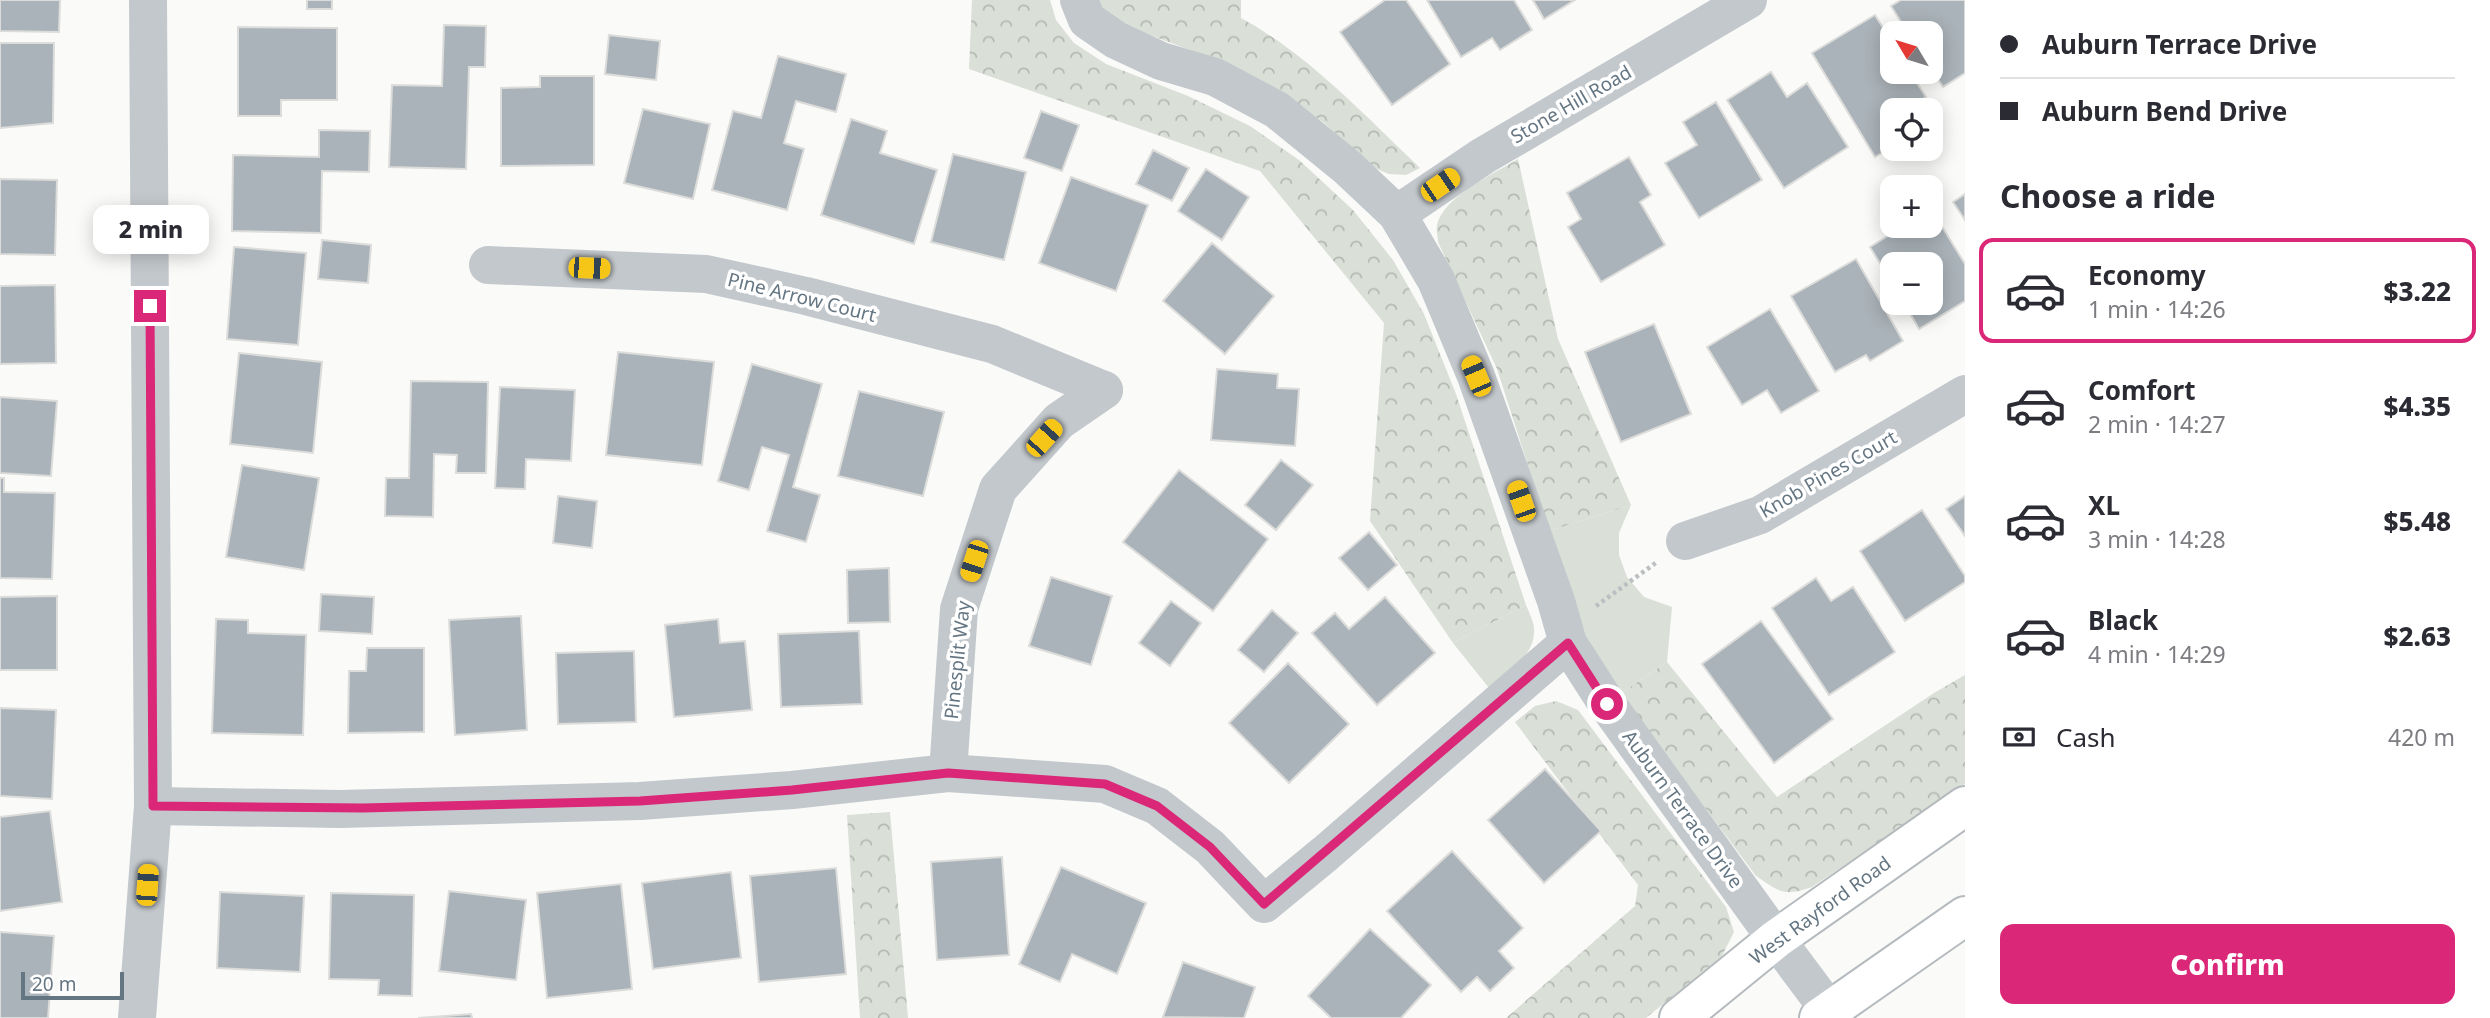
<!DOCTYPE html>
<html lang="en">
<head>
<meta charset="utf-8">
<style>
  :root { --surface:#fff; --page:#f2f2f3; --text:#2b2b33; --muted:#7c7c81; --line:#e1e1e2; --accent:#db2777 }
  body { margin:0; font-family:"Noto Sans",sans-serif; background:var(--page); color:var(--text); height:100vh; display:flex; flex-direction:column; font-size:26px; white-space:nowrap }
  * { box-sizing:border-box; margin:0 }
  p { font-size:23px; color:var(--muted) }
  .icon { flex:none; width:38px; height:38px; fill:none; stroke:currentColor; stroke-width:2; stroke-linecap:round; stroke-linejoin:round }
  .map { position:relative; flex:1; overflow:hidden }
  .side { display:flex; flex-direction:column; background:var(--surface); width:525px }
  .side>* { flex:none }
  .banner { display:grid; align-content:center; height:154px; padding:0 35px; background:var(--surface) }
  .needle { width:46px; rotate:308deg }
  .tools { position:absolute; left:1880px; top:21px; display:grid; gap:14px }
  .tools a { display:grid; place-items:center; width:63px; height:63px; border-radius:14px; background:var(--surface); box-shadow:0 4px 18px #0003; font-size:35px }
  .scale { position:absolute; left:21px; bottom:18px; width:103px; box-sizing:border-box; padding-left:7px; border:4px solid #657683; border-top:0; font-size:19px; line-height:24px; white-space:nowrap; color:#657683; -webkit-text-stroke:5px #fff; paint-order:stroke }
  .end { position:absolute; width:32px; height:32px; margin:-16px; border:9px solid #db2777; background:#fff; box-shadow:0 0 0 4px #fff }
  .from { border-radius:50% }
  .bubble { position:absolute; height:49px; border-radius:14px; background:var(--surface); box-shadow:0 4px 18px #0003; font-size:23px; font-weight:800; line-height:49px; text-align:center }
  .car { position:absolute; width:21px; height:42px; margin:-21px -10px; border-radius:9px; box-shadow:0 0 5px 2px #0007; background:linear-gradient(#f5c518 24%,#345 0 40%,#f5c518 0 76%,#345 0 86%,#f5c518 0) }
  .banner b { display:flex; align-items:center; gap:24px; height:66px; font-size:26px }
  .banner b+b { border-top:2px solid var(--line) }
  .banner i { width:18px; height:18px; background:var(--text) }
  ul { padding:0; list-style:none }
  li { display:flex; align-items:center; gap:21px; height:105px; margin:0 14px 10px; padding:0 21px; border:4px solid transparent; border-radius:14px }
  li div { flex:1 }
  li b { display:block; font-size:26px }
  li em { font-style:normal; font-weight:800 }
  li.selected { border-color:var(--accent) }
  li>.icon { width:63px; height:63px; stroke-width:1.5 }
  h2 { padding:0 35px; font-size:32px; line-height:84px }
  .pay { display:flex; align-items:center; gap:18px; height:77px; padding:0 35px; font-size:26px }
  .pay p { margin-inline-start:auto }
  .primary-button { display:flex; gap:14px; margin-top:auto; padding:14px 35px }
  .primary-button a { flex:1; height:80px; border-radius:14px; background:var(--accent); color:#fff; font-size:28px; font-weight:800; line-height:80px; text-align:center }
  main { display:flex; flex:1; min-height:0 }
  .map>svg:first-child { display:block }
  .green { fill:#dadfd7 }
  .forest { fill:url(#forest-crowns) }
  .building { fill:#aab3b9; stroke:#dcdcda; stroke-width:2 }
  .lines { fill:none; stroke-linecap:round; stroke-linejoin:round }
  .major-casing { stroke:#b5babe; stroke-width:42 }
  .path { stroke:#bbbfc2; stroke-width:4.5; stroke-dasharray:3.5 3.5; stroke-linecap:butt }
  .minor { stroke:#c3c8cc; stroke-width:38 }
  .major { stroke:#fff; stroke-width:38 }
  .route { stroke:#db2777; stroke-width:9 }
  .labels { text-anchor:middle; stroke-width:7; stroke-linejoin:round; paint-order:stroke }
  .street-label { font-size:19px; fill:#657683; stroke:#fff }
</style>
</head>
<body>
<main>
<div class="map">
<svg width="1965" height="1018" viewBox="0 0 1965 1018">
  <defs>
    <pattern id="forest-crowns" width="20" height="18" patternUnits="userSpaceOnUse" patternTransform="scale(1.75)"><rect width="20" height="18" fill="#dadfd7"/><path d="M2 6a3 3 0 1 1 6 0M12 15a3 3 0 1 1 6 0" fill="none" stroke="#b4b9b4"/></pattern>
  </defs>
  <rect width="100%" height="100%" fill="#fafaf8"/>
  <!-- green -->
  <g class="green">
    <path d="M1631,505L1619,533V555L1627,577L1644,597L1672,607L1667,662L1620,694L1586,636L1549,531Z"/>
    <path d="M1526,605C1529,613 1535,623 1534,632C1534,657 1506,673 1489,688L1453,643Z"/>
  </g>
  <!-- forest -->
  <g class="forest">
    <path d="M972,0H1050L1056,20L1074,43L1106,64L1188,96L1250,126L1299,160L1353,210L1393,260L1424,314L1456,394L1526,605L1453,643L1370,521L1384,323L1260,171L969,69Z"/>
    <path d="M1097,0H1241V18C1309,55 1364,115 1420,168L1406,175L1389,174L1372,167L1324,123L1276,90L1214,59L1134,29L1103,10Z"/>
    <path d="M1518,159L1558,339L1631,505L1549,531L1497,369L1438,242C1438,237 1436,230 1437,225C1443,197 1495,173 1518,159Z"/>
    <path d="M1667,662L1777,797L1934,693L1965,675V784L1812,887C1783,897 1780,892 1756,876L1620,694Z"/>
    <path d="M1556,701L1578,710L1726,907L1734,932L1722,956L1646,1018H1506L1635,906L1638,885L1515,722L1535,706Z"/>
    <path d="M890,812L908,1018H860L847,815Z"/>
  </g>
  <!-- building -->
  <g class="building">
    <path d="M0,0H60L59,32L0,31Z"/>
    <rect x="307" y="0" width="25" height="9"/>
    <path d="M1385,0H1406L1450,64L1392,105L1340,32Z"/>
    <path d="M1427,0H1514L1532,30L1500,50L1492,38L1461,57Z"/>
    <path d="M1533,0H1575L1544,19Z"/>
    <path d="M1901,0H1965V73L1943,87L1930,67V33H1908L1891,6Z"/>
    <path d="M1875,15L1892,42V72H1910L1926,97L1904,110H1892V147L1875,157L1812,53Z"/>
    <path d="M444,25L486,26L485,67H469L466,169L389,167L392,85L442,86Z"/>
    <path d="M238,27L337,28V100H281V116H238Z"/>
    <path d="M609,35L660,41L656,80L605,74Z"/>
    <path d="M0,43H54L53,123L0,128Z"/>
    <path d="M778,56L846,74L836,112L796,101L784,143L804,149L787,210L712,190L733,111L761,118Z"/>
    <path d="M1771,72L1787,97L1807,83L1848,147L1784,188L1727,100Z"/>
    <path d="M540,76H594V165L501,166V88L540,87Z"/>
    <path d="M1716,102L1762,180L1699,218L1665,163L1697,145L1683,122Z"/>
    <path d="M643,109L710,124L693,199L624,183Z"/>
    <path d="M1041,111L1079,125L1062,171L1024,158Z"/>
    <path d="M851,119L887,131L880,153L937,170L914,244L821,215Z"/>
    <path d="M319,130L370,131L369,172L322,171L321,233L232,231L233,155L319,157Z"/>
    <path d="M1153,150L1189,168L1172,201L1136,184Z"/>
    <path d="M953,154L1026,172L1004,260L931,242Z"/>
    <path d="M1629,157L1651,195L1640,202L1665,245L1601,282L1568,227L1581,219L1567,193Z"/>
    <path d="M1206,169L1249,197L1222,240L1178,211Z"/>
    <path d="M1071,177L1148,205L1116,291L1039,263Z"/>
    <path d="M0,179L57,180L55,255L0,254Z"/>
    <path d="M1965,194V220L1953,202Z"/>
    <path d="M1892,206V226H1930V207L1965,264V301L1919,329L1904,303H1930V264H1892V283L1870,247L1894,232L1882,212Z"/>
    <path d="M322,240L371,245L368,283L318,279Z"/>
    <path d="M1212,243L1274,296L1225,354L1163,301Z"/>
    <path d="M234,247L306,253L298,345L227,339Z"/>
    <path d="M1856,259L1903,341L1870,361L1866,355L1835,372L1791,296Z"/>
    <path d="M55,285L56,363L0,364V286Z"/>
    <path d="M1770,309L1819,391L1781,413L1767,390L1742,405L1707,347Z"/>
    <path d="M1654,324L1691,414L1621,442L1585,352Z"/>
    <path d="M618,352L714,362L702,465L606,455Z"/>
    <path d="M239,353L322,362L313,453L230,444Z"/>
    <path d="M752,364L822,384L793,487L820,495L806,542L767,531L789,455L762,447L749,490L718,481Z"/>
    <path d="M1217,369L1278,374L1277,388L1299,389L1295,446L1211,440Z"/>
    <path d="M411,381L488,382L486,473H456L457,455L434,454L433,517L385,516L386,478H409Z"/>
    <path d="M500,387L575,390L571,461L526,459L525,489L495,488Z"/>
    <path d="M859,391L944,412L923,496L838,476Z"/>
    <path d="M0,397L57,401L51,476L0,473Z"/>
    <path d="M1281,460L1313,485L1276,530L1245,505Z"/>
    <path d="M242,465L319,478L304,570L226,557Z"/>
    <path d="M1179,470L1268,539L1213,611L1123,542Z"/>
    <path d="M0,478H4V492L55,493L52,579L0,578Z"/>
    <path d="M558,496L597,501L592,548L553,543Z"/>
    <path d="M1965,496V536L1946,509Z"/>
    <path d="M1922,510L1965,576V582L1905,621L1860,551Z"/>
    <path d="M1369,532L1397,565L1368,590L1339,558Z"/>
    <path d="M889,568L890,622L848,623L847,570Z"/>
    <path d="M1051,577L1112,596L1091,665L1029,646Z"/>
    <path d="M1816,578L1831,601L1853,587L1895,652L1829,695L1772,608Z"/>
    <path d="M321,594L374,597L372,634L319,631Z"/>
    <path d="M57,596V670H0V597Z"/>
    <path d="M1385,597L1435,653L1377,705L1312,633L1335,613L1349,629Z"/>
    <path d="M1171,601L1201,623L1170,666L1139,643Z"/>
    <path d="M1272,610L1298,633L1264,672L1238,650Z"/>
    <path d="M521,616L527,730L455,735L449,620Z"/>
    <path d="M216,619L248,620V633L306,635L303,735L212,733Z"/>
    <path d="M718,619L720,643L745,641L752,710L674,717L665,625Z"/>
    <path d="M1761,621L1833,719L1774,763L1702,664Z"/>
    <path d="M859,631L862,704L781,707L778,634Z"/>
    <path d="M367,648H424V732L348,733L349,671H366Z"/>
    <path d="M634,651L636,722L558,724L556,653Z"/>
    <path d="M1288,663L1349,724L1289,783L1229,723Z"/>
    <path d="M0,708L56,710L52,799L0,796Z"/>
    <path d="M1545,769L1601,831L1544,883L1488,820Z"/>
    <path d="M50,811L62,902L0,911V817Z"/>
    <path d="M1452,851L1523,928L1499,951L1514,968L1490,991L1477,977L1461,992L1387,911Z"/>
    <path d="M1002,857L1009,955L937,960L931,862Z"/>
    <path d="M1061,867L1146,903L1117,974L1072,954L1060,982L1019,964Z"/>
    <path d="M836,868L846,974L759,982L750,876Z"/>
    <path d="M731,872L741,958L653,969L642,883Z"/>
    <path d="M621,884L632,989L547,998L537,893Z"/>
    <path d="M449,891L526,900L516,980L439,971Z"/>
    <path d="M220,892L304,896L300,972L217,968Z"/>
    <path d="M331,893L414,895L412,996L378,995L379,980L329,979Z"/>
    <path d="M1370,929L1431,985L1401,1018H1331L1308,996Z"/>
    <path d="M0,932L54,936L48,1018H0Z"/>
    <path d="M1183,962L1255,987L1244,1018L1163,1017Z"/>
    <path d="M471,1014L472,1018H418Z"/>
  </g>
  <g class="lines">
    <!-- major casing -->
    <g class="major-casing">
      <g id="major">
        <path d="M1679,1018L1776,939L1965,806"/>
        <path d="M1819,1018L1965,916"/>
      </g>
    </g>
    <!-- path -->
    <path class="path" d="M1596,606L1657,562"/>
    <!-- minor -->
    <g class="minor">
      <path d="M1079,0L1087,20L1116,40L1161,61L1215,77L1277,110L1347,167L1397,214L1436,280L1476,376L1556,601L1568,643L1607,704L1776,939L1835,1018"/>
      <path d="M1397,214L1483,156L1748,0"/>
      <path d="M488,265L706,274L806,296L992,344L1104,390"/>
      <path d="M1685,541L1760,515L1965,394"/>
      <path d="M948,773L959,609L998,489L1059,421L1104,390"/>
      <path d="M153,806L340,809L640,801L792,790L948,773L1105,784L1157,806L1210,847L1264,904L1326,853L1568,643"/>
      <path d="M137,1018L153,806L148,0"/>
    </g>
    <!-- major -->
    <use href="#major" class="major"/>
  </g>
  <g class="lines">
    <!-- route -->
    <path class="route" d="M150,306L153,806L363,808L640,801L792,790L948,773L1105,784L1157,806L1210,847L1264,904L1568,643L1607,704"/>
  </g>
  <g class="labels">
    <!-- street labels -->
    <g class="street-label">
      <text transform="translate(1571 104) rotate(-30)" y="7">Stone Hill Road</text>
      <text transform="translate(802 297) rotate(14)" y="7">Pine Arrow Court</text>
      <text transform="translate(1828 474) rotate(-30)" y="7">Knob Pines Court</text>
      <text transform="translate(957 660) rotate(-84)" y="7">Pinesplit Way</text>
      <text transform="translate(1683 809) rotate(54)" y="7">Auburn Terrace Drive</text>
      <text transform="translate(1820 910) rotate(-36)" y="7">West Rayford Road</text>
    </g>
  </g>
</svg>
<div class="tools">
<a><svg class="needle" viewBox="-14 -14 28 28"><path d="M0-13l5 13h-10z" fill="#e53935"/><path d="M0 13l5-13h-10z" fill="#7c7c81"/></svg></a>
<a><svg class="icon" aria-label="locate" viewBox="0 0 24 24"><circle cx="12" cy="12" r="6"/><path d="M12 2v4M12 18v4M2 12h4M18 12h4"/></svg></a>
<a>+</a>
<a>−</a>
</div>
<div class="scale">20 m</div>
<i class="end from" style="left:1607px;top:704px"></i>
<i class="end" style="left:150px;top:306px"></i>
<div class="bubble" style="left:93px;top:205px;width:116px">2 min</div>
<i class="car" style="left:1440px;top:185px;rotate:56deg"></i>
<i class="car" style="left:589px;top:268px;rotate:92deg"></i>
<i class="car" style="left:1476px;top:376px;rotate:337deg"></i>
<i class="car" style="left:1044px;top:438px;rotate:42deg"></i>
<i class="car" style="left:1521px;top:501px;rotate:341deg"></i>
<i class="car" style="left:974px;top:561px;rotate:198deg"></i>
<i class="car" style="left:147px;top:885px;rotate:4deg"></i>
</div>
<section class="side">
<div class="banner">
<b><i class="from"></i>Auburn Terrace Drive</b>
<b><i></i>Auburn Bend Drive</b>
</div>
<h2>Choose a ride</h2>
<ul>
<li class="selected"><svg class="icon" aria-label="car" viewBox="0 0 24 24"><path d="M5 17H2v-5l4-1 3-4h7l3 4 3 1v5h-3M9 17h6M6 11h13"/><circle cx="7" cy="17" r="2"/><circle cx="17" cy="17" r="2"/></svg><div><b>Economy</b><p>1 min · 14:26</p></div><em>$3.22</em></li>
<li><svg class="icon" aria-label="car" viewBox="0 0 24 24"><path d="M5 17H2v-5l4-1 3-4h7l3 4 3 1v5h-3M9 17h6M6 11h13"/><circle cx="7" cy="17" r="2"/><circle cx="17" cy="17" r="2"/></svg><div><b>Comfort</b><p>2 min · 14:27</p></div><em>$4.35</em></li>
<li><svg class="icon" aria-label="car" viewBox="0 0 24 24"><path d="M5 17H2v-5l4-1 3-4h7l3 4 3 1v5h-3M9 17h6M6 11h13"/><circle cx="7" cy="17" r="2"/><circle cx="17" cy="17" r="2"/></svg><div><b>XL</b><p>3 min · 14:28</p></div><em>$5.48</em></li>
<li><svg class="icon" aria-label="car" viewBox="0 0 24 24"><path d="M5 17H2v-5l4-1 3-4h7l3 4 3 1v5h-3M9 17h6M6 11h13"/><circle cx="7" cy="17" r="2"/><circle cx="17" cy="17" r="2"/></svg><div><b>Black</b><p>4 min · 14:29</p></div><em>$2.63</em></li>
</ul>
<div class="pay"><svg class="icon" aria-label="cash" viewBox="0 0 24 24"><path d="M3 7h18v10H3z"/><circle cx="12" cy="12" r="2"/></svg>Cash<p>420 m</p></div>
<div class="primary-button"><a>Confirm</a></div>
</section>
</main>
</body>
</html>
